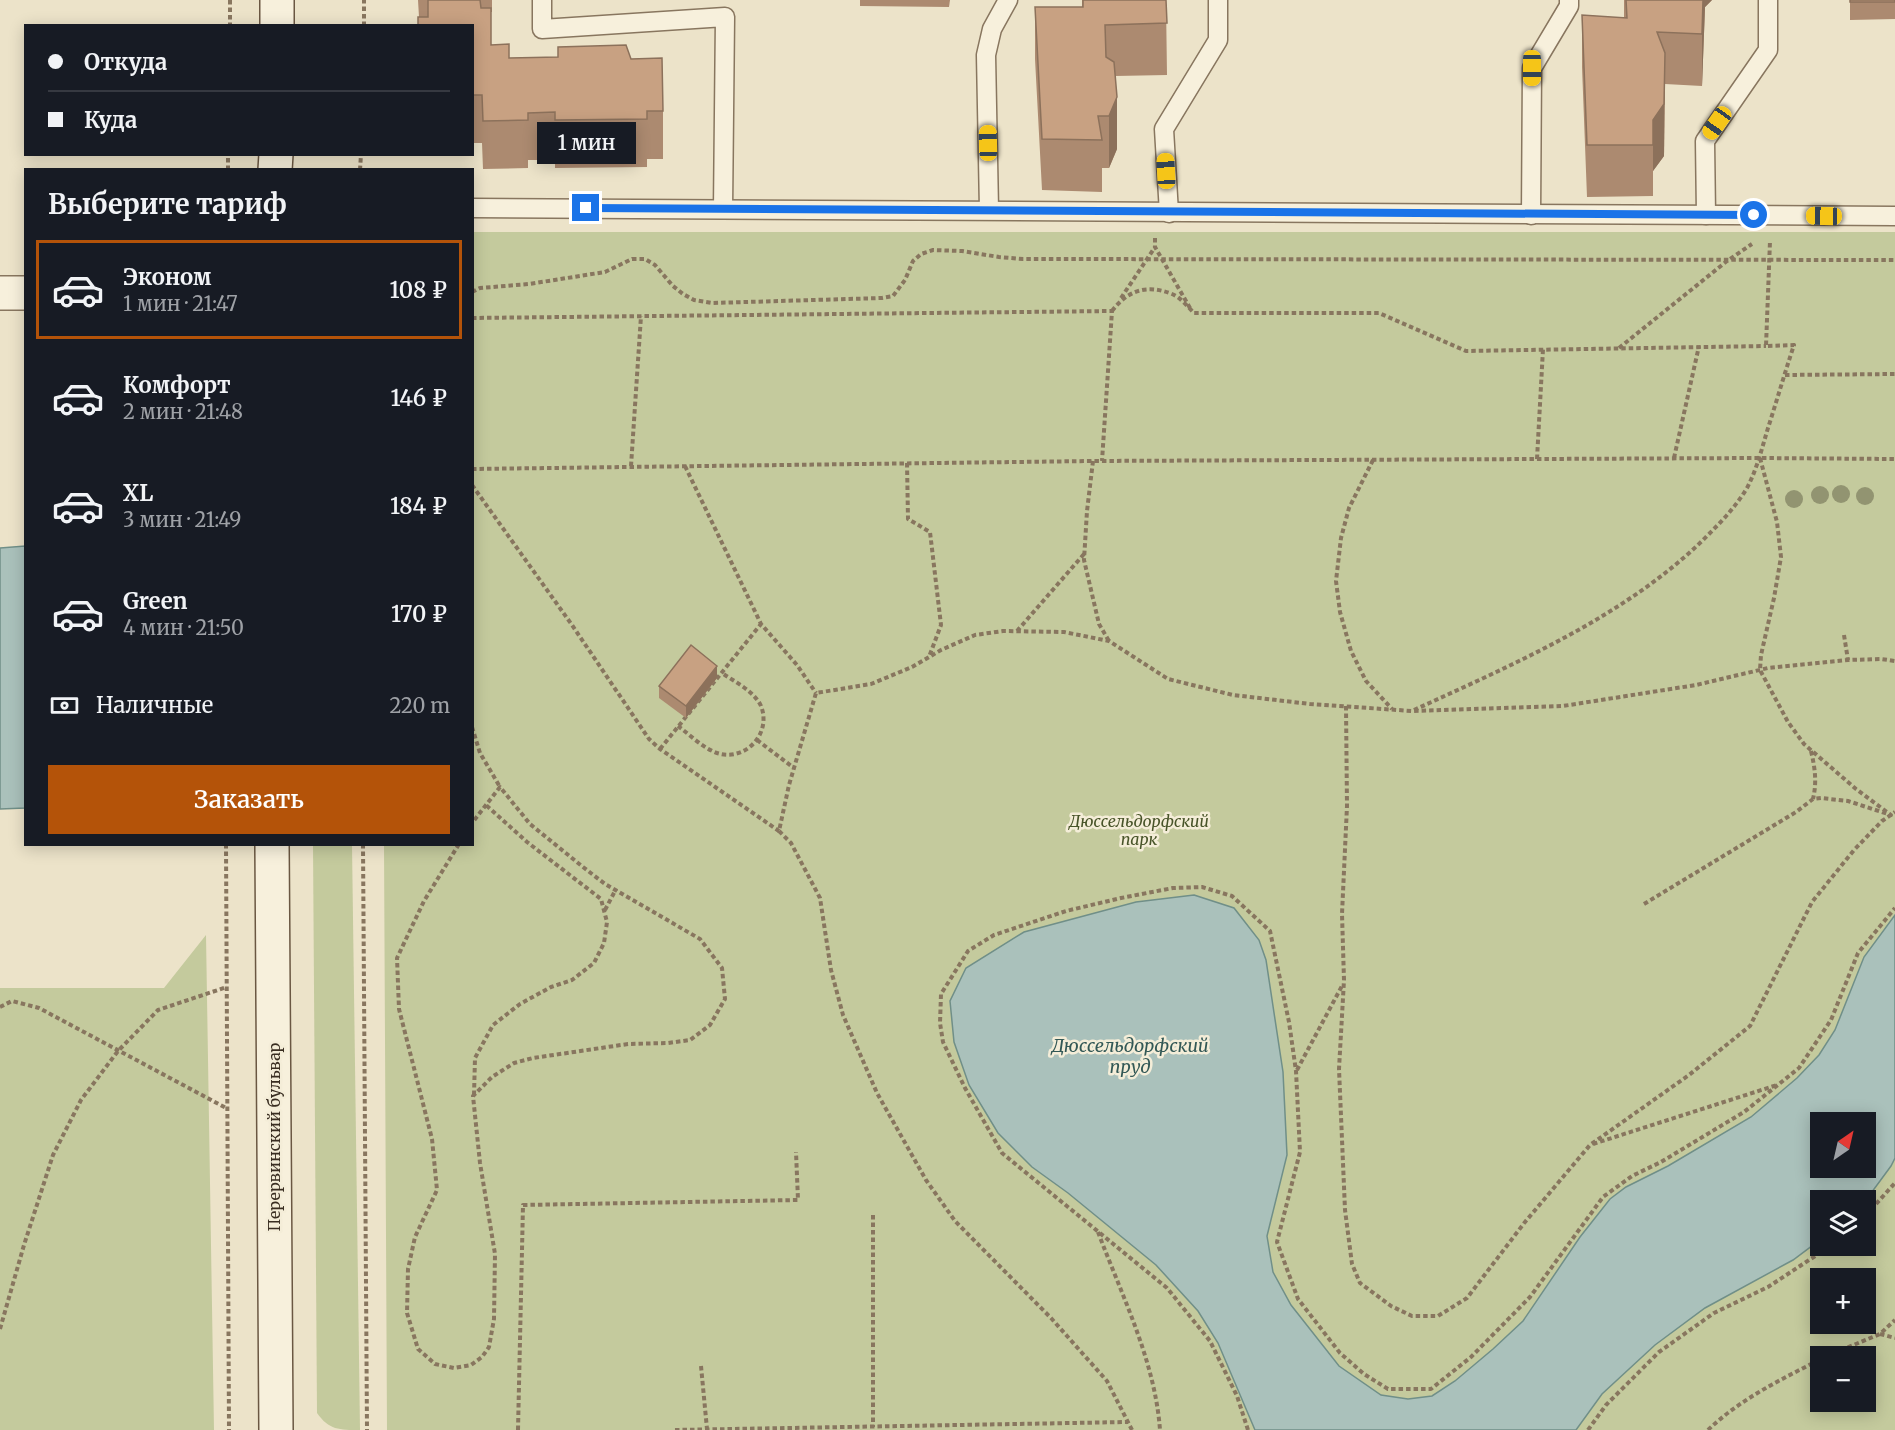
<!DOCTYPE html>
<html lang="ru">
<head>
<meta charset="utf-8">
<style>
  :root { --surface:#171b24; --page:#20242c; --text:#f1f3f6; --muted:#9ea1a6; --line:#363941; --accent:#b45309 }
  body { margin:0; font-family:Merriweather,serif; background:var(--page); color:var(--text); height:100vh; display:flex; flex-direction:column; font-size:22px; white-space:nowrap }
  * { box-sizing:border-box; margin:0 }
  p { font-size:20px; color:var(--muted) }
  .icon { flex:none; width:33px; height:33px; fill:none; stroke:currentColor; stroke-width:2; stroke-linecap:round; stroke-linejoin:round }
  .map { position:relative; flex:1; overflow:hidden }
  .sheet { position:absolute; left:24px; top:168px; width:450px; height:678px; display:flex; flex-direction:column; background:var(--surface); border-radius:0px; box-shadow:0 3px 15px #0003 }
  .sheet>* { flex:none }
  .top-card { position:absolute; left:24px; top:24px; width:450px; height:132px; border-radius:0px; box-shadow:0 3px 15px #0003; display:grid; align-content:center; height:132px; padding:0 24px; background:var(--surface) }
  .needle { width:39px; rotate:34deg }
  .fabs { position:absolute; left:1810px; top:1112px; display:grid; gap:12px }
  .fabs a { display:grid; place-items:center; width:66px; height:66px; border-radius:0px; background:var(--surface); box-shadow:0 3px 15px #0003; font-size:30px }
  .end { position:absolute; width:27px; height:27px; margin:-14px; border:8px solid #1a73e8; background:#fff; box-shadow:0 0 0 3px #fff }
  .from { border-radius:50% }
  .bubble { position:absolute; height:42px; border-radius:0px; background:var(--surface); box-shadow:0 3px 15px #0003; font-size:20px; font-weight:600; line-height:42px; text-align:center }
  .car { position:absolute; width:18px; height:36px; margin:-18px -9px; border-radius:8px; box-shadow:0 0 4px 2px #0007; background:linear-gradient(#f5c518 24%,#345 0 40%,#f5c518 0 76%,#345 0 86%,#f5c518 0) }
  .top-card b { display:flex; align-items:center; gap:21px; height:57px; font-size:22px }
  .top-card b+b { border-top:2px solid var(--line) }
  .top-card i { width:15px; height:15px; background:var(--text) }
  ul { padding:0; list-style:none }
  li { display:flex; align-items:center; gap:18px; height:99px; margin:0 12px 9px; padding:0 12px; border:3px solid transparent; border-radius:0px }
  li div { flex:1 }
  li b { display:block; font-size:22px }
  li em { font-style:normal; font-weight:600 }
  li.selected { border-color:var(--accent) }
  li>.icon { width:54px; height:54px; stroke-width:1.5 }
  h2 { padding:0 24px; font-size:27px; line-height:72px }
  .pay { display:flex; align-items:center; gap:15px; height:66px; padding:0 24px; font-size:22px }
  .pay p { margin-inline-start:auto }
  .cta { display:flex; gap:12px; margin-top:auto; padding:12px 24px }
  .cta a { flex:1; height:69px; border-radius:0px; background:var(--accent); color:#fff; font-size:24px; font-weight:600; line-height:69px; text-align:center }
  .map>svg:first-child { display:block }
  .green { fill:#c4ca9d; fill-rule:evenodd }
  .water { fill:#aac1bb; stroke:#708f88; stroke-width:1.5; fill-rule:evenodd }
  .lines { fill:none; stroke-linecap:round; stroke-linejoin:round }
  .lane-casing { stroke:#88765f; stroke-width:21 }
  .street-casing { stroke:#88765f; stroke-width:36 }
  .secondary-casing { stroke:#6a5742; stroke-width:36 }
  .path { stroke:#88765f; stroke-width:4; stroke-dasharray:4.5 3; stroke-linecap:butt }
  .lane { stroke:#f7f0dc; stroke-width:18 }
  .street { stroke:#f7f0dc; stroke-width:33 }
  .secondary { stroke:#f7f0dc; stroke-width:33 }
  .tree { fill:#929471 }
  .wall { fill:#ac8a70 }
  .shaded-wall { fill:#8c715b }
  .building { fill:#c8a182; stroke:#8c715b; stroke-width:1.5 }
  .route { stroke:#1a73e8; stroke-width:8 }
  .labels { text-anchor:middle; stroke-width:5; stroke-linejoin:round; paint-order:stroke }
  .park-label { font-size:16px; font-style:italic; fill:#485429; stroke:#f4edd8 }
  .street-label { font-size:16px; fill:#392d21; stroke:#f4edd8 }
  .water-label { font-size:18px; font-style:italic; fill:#325856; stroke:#f4edd8 }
</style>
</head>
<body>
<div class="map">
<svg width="1895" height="1430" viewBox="0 0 1895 1430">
  <rect width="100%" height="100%" fill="#ece3c9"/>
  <!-- green -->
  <g class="green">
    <path d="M473,232H1895V1430H387L384,845L472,844ZM1821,1122H1866V1167H1821ZM1821,1200H1866V1245H1821ZM1821,1278H1866V1323H1821ZM1821,1356H1866V1401H1821Z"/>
    <path d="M313,845H352L360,1430C339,1430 329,1430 317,1413Z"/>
    <path d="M206,935L214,1430H0V988H164Z"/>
  </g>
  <!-- water -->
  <g class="water">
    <path d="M25,546V808L0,809V548Z"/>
    <path d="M1194,895L1234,908L1259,940L1266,960L1283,1072L1287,1155L1267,1236L1273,1272L1291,1305L1339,1366L1381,1395L1408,1399L1432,1396L1455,1381L1493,1349L1523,1321L1580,1237L1610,1199L1626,1187L1668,1166L1751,1117L1797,1078L1819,1055L1835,1030L1864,957L1895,915V1158L1891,1166L1866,1200H1821V1239L1793,1260L1705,1308L1655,1345L1602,1394L1576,1430H1255L1218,1343L1198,1311L1156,1265L1068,1193L1032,1167L998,1133L969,1085L954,1042L950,1001L966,968L1024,932L1136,902ZM1821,1122H1866V1167H1821Z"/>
  </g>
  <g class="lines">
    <!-- lane casing -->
    <g class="lane-casing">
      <g id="lane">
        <path d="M542,0V29L725,17L723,209"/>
        <path d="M472,208L1895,216"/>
        <path d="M989,210L986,55L992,29L1008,0"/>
        <path d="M1169,213L1164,129L1218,40V0"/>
        <path d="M1531,215L1532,68L1569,6V0"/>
        <path d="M1706,215L1705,141L1768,50V0"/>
      </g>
    </g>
    <!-- street casing -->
    <g class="street-casing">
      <path id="street" d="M0,293H26"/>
    </g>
    <!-- secondary casing -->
    <g class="secondary-casing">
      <g id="secondary">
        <path d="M277,26V0"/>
        <path d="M275,170L276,154"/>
        <path d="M272,844L276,1430"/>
      </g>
    </g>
    <!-- path -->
    <g class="path">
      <path d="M230,0V26"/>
      <path d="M364,26V0"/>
      <path d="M228,170V154"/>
      <path d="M360,170L361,154"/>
      <path d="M1155,238V247L1190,308"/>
      <path d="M472,292L480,288L529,284L605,272L632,259H645L655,265L673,286L683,294L694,300L712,303L882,298L893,296L905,280L913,261L921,254L933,250L962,251L999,257L1023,259L1895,260"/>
      <path d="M1121,298L1155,247"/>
      <path d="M1112,311C1128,290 1147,284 1172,294C1180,297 1188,307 1194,313H1379L1466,351L1766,346"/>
      <path d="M472,318L1112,311L1102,461"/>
      <path d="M1619,348L1727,261L1752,244"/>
      <path d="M1785,375L1895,374"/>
      <path d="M1674,458L1699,346"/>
      <path d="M1537,459L1543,349"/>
      <path d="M1373,460L1349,508L1341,538L1336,581L1340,612L1351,651L1366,681L1392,709"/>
      <path d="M1093,461L1087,511L1084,560L1099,624L1109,641"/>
      <path d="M907,463L908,519L930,532L941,625L929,657"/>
      <path d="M631,466L641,316"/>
      <path d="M685,466L761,624L797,665L816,693"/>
      <path d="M472,469L1093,461L1759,458L1895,459"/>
      <path d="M472,485L572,625L649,739L660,749L779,831"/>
      <path d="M1017,631L1084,554"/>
      <path d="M1844,635L1848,660"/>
      <path d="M1346,706L1347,806L1342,914L1344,980L1339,1069L1345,1210L1352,1264L1360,1283L1391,1306L1412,1316H1438L1467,1298L1525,1222L1590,1145L1689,1075L1750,1026L1812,902L1854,850L1882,821L1895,812"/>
      <path d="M1414,710C1514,664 1624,617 1703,540C1720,523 1735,508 1747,488C1757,469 1762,448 1768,428C1777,400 1785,372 1794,345L1766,346L1770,241"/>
      <path d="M678,726C690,735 703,748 717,753C745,762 772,734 761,706C754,691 735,682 722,673"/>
      <path d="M472,727L480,753L500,787"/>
      <path d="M757,740L794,768"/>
      <path d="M660,749L761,624"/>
      <path d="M1811,751C1815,768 1817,782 1813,799"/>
      <path d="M226,844L229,1430"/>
      <path d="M363,844L367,1430"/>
      <path d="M459,844L424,901L397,958L399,1009L432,1139L437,1190L415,1237L408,1269L407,1313L418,1349L435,1364L454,1368L471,1365L482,1357L489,1347L494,1319L495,1254L480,1163L473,1096L492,1077L514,1063L533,1058L628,1044L668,1043L690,1040L710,1025L725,999L722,968L700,939L605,884L583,867L530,824L500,787L472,823"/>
      <path d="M1644,904L1796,812L1813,799L1821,798L1848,801L1891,815L1856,789L1804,744L1788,722L1760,670L1761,655L1774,598L1781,557L1777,522L1760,458"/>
      <path d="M605,910L616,889"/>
      <path d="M0,1007L12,1001L39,1008L228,1109"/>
      <path d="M1297,1070L1343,984"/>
      <path d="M474,1095L475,1058L493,1025L520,1004L551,987L572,980L594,963L604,943L607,922L601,899L527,842L486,805"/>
      <path d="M1593,1144L1777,1085"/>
      <path d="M873,1215V1427"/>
      <path d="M1866,1215L1895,1183"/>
      <path d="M1098,1232C1122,1296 1155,1361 1160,1430"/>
      <path d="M0,1329L24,1245L53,1155L81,1100L118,1051L158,1010L227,987"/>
      <path d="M1880,1334L1895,1338"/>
      <path d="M1827,1356L1880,1334L1895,1320"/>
      <path d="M701,1366L707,1429"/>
      <path d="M518,1430L523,1205L798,1200L796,1152"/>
      <path d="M675,1430L1128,1422"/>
      <path d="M1132,1430L1107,1381L1051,1318L955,1221L926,1180L877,1093L843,1015L831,970L820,898L791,843L779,831L789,785L816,693L871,684L912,667L941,650L975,635L1003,631L1064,632L1109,641L1168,679L1233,695L1310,704L1412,711L1563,706L1696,685L1768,668L1848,660L1881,659L1895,661"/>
      <path d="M1248,1430L1237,1396L1210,1341L1167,1288L1002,1153L965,1088L943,1042L940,1023L941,994L968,951L994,935L1066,911L1121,898L1173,888L1202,887L1232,896L1270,931L1289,1022L1296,1071L1300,1152L1277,1242L1298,1299L1340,1353L1364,1374L1388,1389H1431L1471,1357L1530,1297L1603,1197L1632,1176L1661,1162L1744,1112L1799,1068L1831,1020L1858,953L1895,908"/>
      <path d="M1588,1430L1606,1405L1659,1352L1714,1313L1768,1287L1832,1245"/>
      <path d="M1708,1430C1740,1399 1782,1379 1821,1359"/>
    </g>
    <!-- lane -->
    <use href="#lane" class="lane"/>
    <!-- street -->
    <use href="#street" class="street"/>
    <!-- secondary -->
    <use href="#secondary" class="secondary"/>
  </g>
  <!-- trees -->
  <g class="tree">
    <circle cx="1841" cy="494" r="9"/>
    <circle cx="1820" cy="495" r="9"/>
    <circle cx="1865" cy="496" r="9"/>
    <circle cx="1794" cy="499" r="9"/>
  </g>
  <!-- wall -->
  <g class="wall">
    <path d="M418,0H492V12H491V45L509,58L631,59L663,111V159H647V167L555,168V160H528V168L483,169L482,143H472V26L419,17Z"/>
    <path d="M860,0H950L949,7L860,6Z"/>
    <path d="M1082,0L1166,3L1167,75L1115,76L1117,149L1109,168H1102V192L1042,190L1035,59V7H1082Z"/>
    <path d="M1624,0H1712L1705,7L1702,86L1665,84L1664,156L1653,171V196L1587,197L1582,67V15L1624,18Z"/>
    <path d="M1850,0H1895V19L1850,20Z"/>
    <path d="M717,678L686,718L659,698V686Z"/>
  </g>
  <!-- shaded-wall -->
  <g class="shaded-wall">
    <path d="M1703,0H1712L1705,7L1702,86V34Z"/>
    <path d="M1665,53L1664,156L1653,171V120Z"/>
    <path d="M1117,97V149L1109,168V116Z"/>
    <path d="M717,666V678L686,718V706Z"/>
  </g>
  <!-- building -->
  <g class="building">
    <path d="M428,0H480L481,8H491V45L509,44V58L558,57V47L626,45L631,59L662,58L663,111H647V119L555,120V112L528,113V120L483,121L482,95H472V26H418V17H428Z"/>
    <path d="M1083,0H1166L1167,23L1105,25L1106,57L1114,62L1117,97L1109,116H1098L1102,140L1042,139L1035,7H1083Z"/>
    <path d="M1626,0H1703L1702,34L1657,32L1665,53L1664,104L1653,120V145H1587L1582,15L1627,18Z"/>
    <rect x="1850" y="0" width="45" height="2"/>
    <path d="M691,645L717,666L686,706L659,686Z"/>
  </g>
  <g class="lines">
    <!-- route -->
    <path class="route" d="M586,208L1754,215"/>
  </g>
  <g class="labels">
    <!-- park labels -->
    <g class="park-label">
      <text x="1139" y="827">Дюссельдорфский<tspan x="1139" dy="18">парк</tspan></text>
    </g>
    <!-- street labels -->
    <g class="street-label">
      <text transform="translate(274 1137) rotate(-90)" y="6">Перервинский бульвар</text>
    </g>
    <!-- water labels -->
    <g class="water-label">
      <text x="1130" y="1052">Дюссельдорфский<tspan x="1130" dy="21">пруд</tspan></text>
    </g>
  </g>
</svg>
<div class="fabs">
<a><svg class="needle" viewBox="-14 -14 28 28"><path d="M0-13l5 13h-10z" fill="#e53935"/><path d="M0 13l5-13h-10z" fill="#9ea1a6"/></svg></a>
<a><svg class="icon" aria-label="layers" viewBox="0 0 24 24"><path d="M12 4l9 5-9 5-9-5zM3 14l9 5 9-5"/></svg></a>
<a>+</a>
<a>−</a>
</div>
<i class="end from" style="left:1754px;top:215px"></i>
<i class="end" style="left:586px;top:208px"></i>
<div class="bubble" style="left:537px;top:122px;width:99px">1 мин</div>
<i class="car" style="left:1532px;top:68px;rotate:180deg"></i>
<i class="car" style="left:1717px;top:123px;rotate:215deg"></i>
<i class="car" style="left:988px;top:143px;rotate:359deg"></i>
<i class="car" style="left:1166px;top:171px;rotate:357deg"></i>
<i class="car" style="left:1824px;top:216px;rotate:271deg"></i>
<div class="top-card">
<b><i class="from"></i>Откуда</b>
<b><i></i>Куда</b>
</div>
<section class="sheet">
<h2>Выберите тариф</h2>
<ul>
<li class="selected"><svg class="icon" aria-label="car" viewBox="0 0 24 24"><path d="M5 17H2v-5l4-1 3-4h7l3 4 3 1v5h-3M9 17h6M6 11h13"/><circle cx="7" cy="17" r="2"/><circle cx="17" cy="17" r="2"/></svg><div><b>Эконом</b><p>1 мин · 21:47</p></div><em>108 ₽</em></li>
<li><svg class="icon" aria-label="car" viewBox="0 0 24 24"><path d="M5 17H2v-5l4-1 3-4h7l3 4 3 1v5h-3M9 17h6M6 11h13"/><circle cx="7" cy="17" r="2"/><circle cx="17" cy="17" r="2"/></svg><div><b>Комфорт</b><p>2 мин · 21:48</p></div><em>146 ₽</em></li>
<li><svg class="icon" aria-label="car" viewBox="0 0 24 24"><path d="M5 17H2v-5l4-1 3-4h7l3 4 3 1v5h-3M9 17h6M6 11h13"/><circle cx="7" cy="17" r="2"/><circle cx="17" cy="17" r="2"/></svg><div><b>XL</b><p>3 мин · 21:49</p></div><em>184 ₽</em></li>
<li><svg class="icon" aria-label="car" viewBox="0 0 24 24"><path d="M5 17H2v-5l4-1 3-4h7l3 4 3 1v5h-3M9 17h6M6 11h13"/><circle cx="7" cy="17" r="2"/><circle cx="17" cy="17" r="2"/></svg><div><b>Green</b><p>4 мин · 21:50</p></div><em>170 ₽</em></li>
</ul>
<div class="pay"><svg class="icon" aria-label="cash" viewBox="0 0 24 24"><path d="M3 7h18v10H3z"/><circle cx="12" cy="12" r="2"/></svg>Наличные<p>220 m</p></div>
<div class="cta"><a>Заказать</a></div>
</section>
</div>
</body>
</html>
